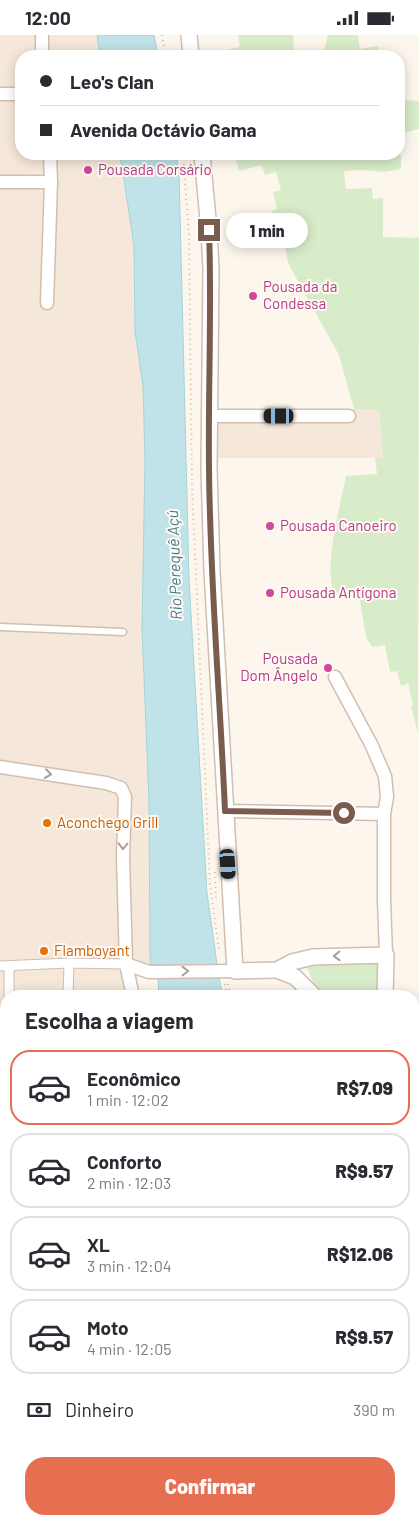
<!DOCTYPE html>
<html lang="pt">
<head>
<meta charset="utf-8">
<style>
  :root { --surface:#fff; --page:#f2f2f3; --text:#2b2b33; --muted:#7c7c81; --line:#e1e1e2; --accent:#e76f51 }
  body { margin:0; font-family:Barlow,sans-serif; background:var(--page); color:var(--text); height:100vh; display:flex; flex-direction:column; font-size:19px; white-space:nowrap }
  * { box-sizing:border-box; margin:0 }
  p { font-size:16px; color:var(--muted) }
  .icon { flex:none; width:28px; height:28px; fill:none; stroke:currentColor; stroke-width:2; stroke-linecap:round; stroke-linejoin:round }
  .map { position:relative; flex:1; overflow:hidden }
  .side { position:absolute; left:0px; top:955px; width:420px; height:535px; display:flex; flex-direction:column; background:var(--surface); border-radius:20px 20px 0 0; box-shadow:0 2px 12px #0003 }
  .side>* { flex:none }
  .guide { position:absolute; left:15px; top:15px; width:390px; height:110px; border-radius:20px; box-shadow:0 2px 12px #0003; display:grid; align-content:center; height:110px; padding:0 25px; background:var(--surface) }
  .end { position:absolute; width:22px; height:22px; margin:-11px; border:6px solid #7a5c4d; background:#fff; box-shadow:0 0 0 2px #fff }
  .from { border-radius:50% }
  .bubble { position:absolute; height:35px; border-radius:18px; background:var(--surface); box-shadow:0 2px 12px #0003; font-size:16px; font-weight:800; line-height:35px; text-align:center }
  .car { position:absolute; width:15px; height:30px; margin:-15px -8px; border-radius:6px; box-shadow:0 0 4px 1px #0007; background:linear-gradient(#222 24%,#8ab4d8 0 40%,#222 0 76%,#8ab4d8 0 86%,#222 0) }
  .guide b { display:flex; align-items:center; gap:18px; height:48px; font-size:19px }
  .guide b+b { border-top:1px solid var(--line) }
  .guide i { width:12px; height:12px; background:var(--text) }
  ul { padding:0; list-style:none }
  li { display:flex; align-items:center; gap:15px; height:75px; margin:0 10px 8px; padding:0 15px; border:2px solid var(--line); border-radius:20px }
  li div { flex:1 }
  li b { display:block; font-size:19px }
  li em { font-style:normal; font-weight:800 }
  li.on { border-color:var(--accent) }
  li>.icon { width:45px; height:45px; stroke-width:1.5 }
  h2 { padding:0 25px; font-size:22px; line-height:60px }
  .pay { display:flex; align-items:center; gap:12px; height:55px; padding:0 25px; font-size:19px }
  .pay p { margin-inline-start:auto }
  .action { display:flex; gap:10px; margin-top:auto; padding:10px 25px }
  .action a { flex:1; height:58px; border-radius:20px; background:var(--accent); color:#fff; font-size:20px; font-weight:800; line-height:58px; text-align:center }
  .status { display:flex; justify-content:space-between; align-items:center; height:35px; padding:0 25px; background:var(--surface); direction:ltr }
  .status svg { height:14px; fill:currentColor }
  .map>svg:first-child { display:block }
  .residential { fill:#f5e8da }
  .green { fill:#d8ecc9 }
  .water { fill:#bfe3e8; stroke:#a5d3da }
  .lines { fill:none; stroke-linecap:round; stroke-linejoin:round }
  .service-casing { stroke:#d1beb0; stroke-width:9 }
  .pedestrian-casing { stroke:#d1beb0; stroke-width:11 }
  .minor-casing { stroke:#d1beb0; stroke-width:15 }
  .tertiary-casing { stroke:#d1beb0; stroke-width:18 }
  .path { stroke:#d9b8a5; stroke-width:2; stroke-dasharray:1 4; stroke-linecap:butt }
  .service { stroke:#fff; stroke-width:6 }
  .pedestrian { stroke:#fff; stroke-width:9 }
  .minor { stroke:#fff; stroke-width:12 }
  .tertiary { stroke:#fff; stroke-width:15 }
  .oneway { stroke:#af9d94 }
  .route { stroke:#7a5c4d; stroke-width:6 }
  .hotel-dot { fill:#d1479c; stroke:#fffaf3; stroke-width:2 }
  .food-dot { fill:#e8710a; stroke:#fffaf3; stroke-width:2 }
  .labels { text-anchor:middle; stroke-width:4; stroke-linejoin:round; paint-order:stroke }
  .hotel-label { font-size:15px; fill:#b23c85; stroke:#fffaf3; text-anchor:start }
  .food-label { font-size:15px; fill:#c56008; stroke:#fffaf3; text-anchor:start }
  .water-label { font-size:16px; font-style:italic; fill:#437c86; stroke:#fffaf3 }
</style>
</head>
<body>
<div class="status"><b>12:00</b><svg viewBox="0 0 49 12"><path d="M0 12V9h3v3zM5 12V6h3v6zM10 12V3h3v9zM15 12V0h3v12zM26 1h20v11H26zM47 4h2v5h-2z"/></svg></div>
<div class="map">
<svg width="419" height="1490" viewBox="0 0 419 1490">
  <rect width="100%" height="100%" fill="#fdf6ec"/>
  <!-- residential -->
  <g class="residential">
    <path d="M0,0H97L100,21H21V119H119L122,131L134,211L135,297L143,350L145,425L142,593L149,766V932H130L133,961H6V1459L0,1460Z"/>
    <path d="M216,374H379L383,423H216Z"/>
  </g>
  <!-- green -->
  <g class="green">
    <path d="M238,0H293L294,21H221L222,16L240,12Z"/>
    <path d="M328,0H358L360,14L378,11L379,21H323Z"/>
    <path d="M399,64L419,66V94L399,99Z"/>
    <path d="M399,116L401,121V134L384,137L364,135L344,136L346,154L372,153L373,164L383,163V202L419,203L418,698L411,672L413,670L408,648L401,651L397,636L390,637L385,610L372,612L366,602L358,554L335,558C322,536 341,467 346,441L377,439L375,423H383L379,375L354,374L339,320L288,228L283,199L274,186L271,176L277,174L273,157L281,155L276,137L265,140L262,130L239,136L234,119H399Z"/>
    <path d="M304,926L380,928L383,961H331L318,958Z"/>
    <path d="M364,1484H388L389,1490H348L347,1486Z"/>
  </g>
  <!-- water -->
  <g class="water">
    <path d="M97,0H154L158,21H100Z"/>
    <path d="M119,119H176L179,136L189,544L207,858L219,943L223,961H159L158,943L150,928L149,766L142,593L145,425L143,350L135,297L134,211L122,131Z"/>
    <path d="M111,1484H330L331,1490H93Z"/>
  </g>
  <g class="lines">
    <!-- service casing -->
    <g class="service-casing">
      <path id="service" d="M0,592L123,597"/>
    </g>
    <!-- pedestrian casing -->
    <g class="pedestrian-casing">
      <g id="pedestrian">
        <path d="M0,931L69,928L126,929"/>
        <path d="M9,961V931"/>
        <path d="M68,961L69,928"/>
        <path d="M0,1060H6"/>
        <path d="M0,1178L6,1176"/>
        <path d="M0,1292H6"/>
      </g>
    </g>
    <!-- minor casing -->
    <g class="minor-casing">
      <g id="minor">
        <path d="M42,0V21"/>
        <path d="M0,59H21"/>
        <path d="M0,147H51"/>
        <path d="M47,268L51,147L50,119"/>
        <path d="M209,381H349"/>
        <path d="M335,642L371,709L385,741L387,762L384,779V864L386,920"/>
        <path d="M0,732L106,748L121,753L125,762L123,822L126,929L133,961"/>
        <path d="M225,776L384,779"/>
        <path d="M126,929L149,937L235,936"/>
        <path d="M414,1201L419,1200"/>
        <path d="M414,1432L419,1427"/>
        <path d="M0,1463L6,1462"/>
      </g>
    </g>
    <!-- tertiary casing -->
    <g class="tertiary-casing">
      <g id="tertiary">
        <path d="M189,0L191,21"/>
        <path d="M202,119L209,195L211,234L209,433L212,536L235,936L277,935L292,927L313,922L386,920L385,961"/>
        <path d="M277,935L295,942L314,961"/>
        <path d="M414,980L419,981"/>
        <path d="M414,1379L418,1402L419,1401"/>
      </g>
    </g>
    <!-- path -->
    <g class="path">
      <path d="M162,0L166,21"/>
      <path d="M183,119L189,200L192,452L210,849L219,915"/>
      <path d="M215,837L216,865"/>
      <path d="M225,949L227,961"/>
      <path d="M228,949L231,961"/>
      <path d="M335,1484L337,1490"/>
      <path d="M338,1484L340,1490"/>
    </g>
    <!-- service -->
    <use href="#service" class="service"/>
    <!-- pedestrian -->
    <use href="#pedestrian" class="pedestrian"/>
    <!-- minor -->
    <use href="#minor" class="minor"/>
    <!-- tertiary -->
    <use href="#tertiary" class="tertiary"/>
  </g>
  <!-- one-way arrows -->
  <defs><path id="oneway-chevron" d="M-2-3.5L2.5 0L-2 3.5" fill="none" stroke-width="1.6" stroke-linecap="round" stroke-linejoin="round" transform="scale(1.25)"/></defs>
  <g class="oneway">
    <use href="#oneway-chevron" transform="translate(48 739) rotate(8)"/>
    <use href="#oneway-chevron" transform="translate(123 811) rotate(92)"/>
    <use href="#oneway-chevron" transform="translate(337 921) rotate(178)"/>
    <use href="#oneway-chevron" transform="translate(185 936) rotate(-1)"/>
  </g>
  <g class="lines">
    <!-- route -->
    <path class="route" d="M209,195C212,274 208,353 209,433C210,547 220,661 225,776L344,778"/>
  </g>
  <!-- markers -->
  <g class="hotel-dot">
    <circle cx="88" cy="135" r="5"/>
    <circle cx="253" cy="261" r="5"/>
    <circle cx="270" cy="491" r="5"/>
    <circle cx="270" cy="558" r="5"/>
    <circle cx="328" cy="633" r="5"/>
  </g>
  <g class="food-dot">
    <circle cx="47" cy="788" r="5"/>
    <circle cx="44" cy="916" r="5"/>
  </g>
  <g class="labels">
    <!-- hotel labels -->
    <g class="hotel-label">
      <text x="98" y="140">Pousada Corsário</text>
      <text x="263" y="257">Pousada da<tspan x="263" dy="17">Condessa</tspan></text>
      <text x="280" y="496">Pousada Canoeiro</text>
      <text x="280" y="563">Pousada Antígona</text>
      <text x="318" y="629" text-anchor="end">Pousada<tspan x="318" dy="17">Dom Ângelo</tspan></text>
    </g>
    <!-- food labels -->
    <g class="food-label">
      <text x="57" y="793">Aconchego Grill</text>
      <text x="54" y="921">Flamboyant</text>
    </g>
    <!-- water labels -->
    <g class="water-label">
      <text transform="translate(174 530) rotate(-92)" y="6">Rio Perequê Açú</text>
    </g>
  </g>
</svg>
<i class="end from" style="left:344px;top:778px"></i>
<i class="end" style="left:209px;top:195px"></i>
<div class="bubble" style="left:226px;top:178px;width:82px">1 min</div>
<i class="car" style="left:279px;top:381px;rotate:270deg"></i>
<i class="car" style="left:228px;top:829px;rotate:176deg"></i>
<div class="guide">
<b><i class="from"></i>Leo's Clan</b>
<b><i></i>Avenida Octávio Gama</b>
</div>
<section class="side">
<h2>Escolha a viagem</h2>
<ul>
<li class="on"><svg class="icon" aria-label="car" viewBox="0 0 24 24"><path d="M5 17H2v-5l4-1 3-4h7l3 4 3 1v5h-3M9 17h6M6 11h13"/><circle cx="7" cy="17" r="2"/><circle cx="17" cy="17" r="2"/></svg><div><b>Econômico</b><p>1 min · 12:02</p></div><em>R$7.09</em></li>
<li><svg class="icon" aria-label="car" viewBox="0 0 24 24"><path d="M5 17H2v-5l4-1 3-4h7l3 4 3 1v5h-3M9 17h6M6 11h13"/><circle cx="7" cy="17" r="2"/><circle cx="17" cy="17" r="2"/></svg><div><b>Conforto</b><p>2 min · 12:03</p></div><em>R$9.57</em></li>
<li><svg class="icon" aria-label="car" viewBox="0 0 24 24"><path d="M5 17H2v-5l4-1 3-4h7l3 4 3 1v5h-3M9 17h6M6 11h13"/><circle cx="7" cy="17" r="2"/><circle cx="17" cy="17" r="2"/></svg><div><b>XL</b><p>3 min · 12:04</p></div><em>R$12.06</em></li>
<li><svg class="icon" aria-label="car" viewBox="0 0 24 24"><path d="M5 17H2v-5l4-1 3-4h7l3 4 3 1v5h-3M9 17h6M6 11h13"/><circle cx="7" cy="17" r="2"/><circle cx="17" cy="17" r="2"/></svg><div><b>Moto</b><p>4 min · 12:05</p></div><em>R$9.57</em></li>
</ul>
<div class="pay"><svg class="icon" aria-label="cash" viewBox="0 0 24 24"><path d="M3 7h18v10H3z"/><circle cx="12" cy="12" r="2"/></svg>Dinheiro<p>390 m</p></div>
<div class="action"><a>Confirmar</a></div>
</section>
</div>
</body>
</html>
